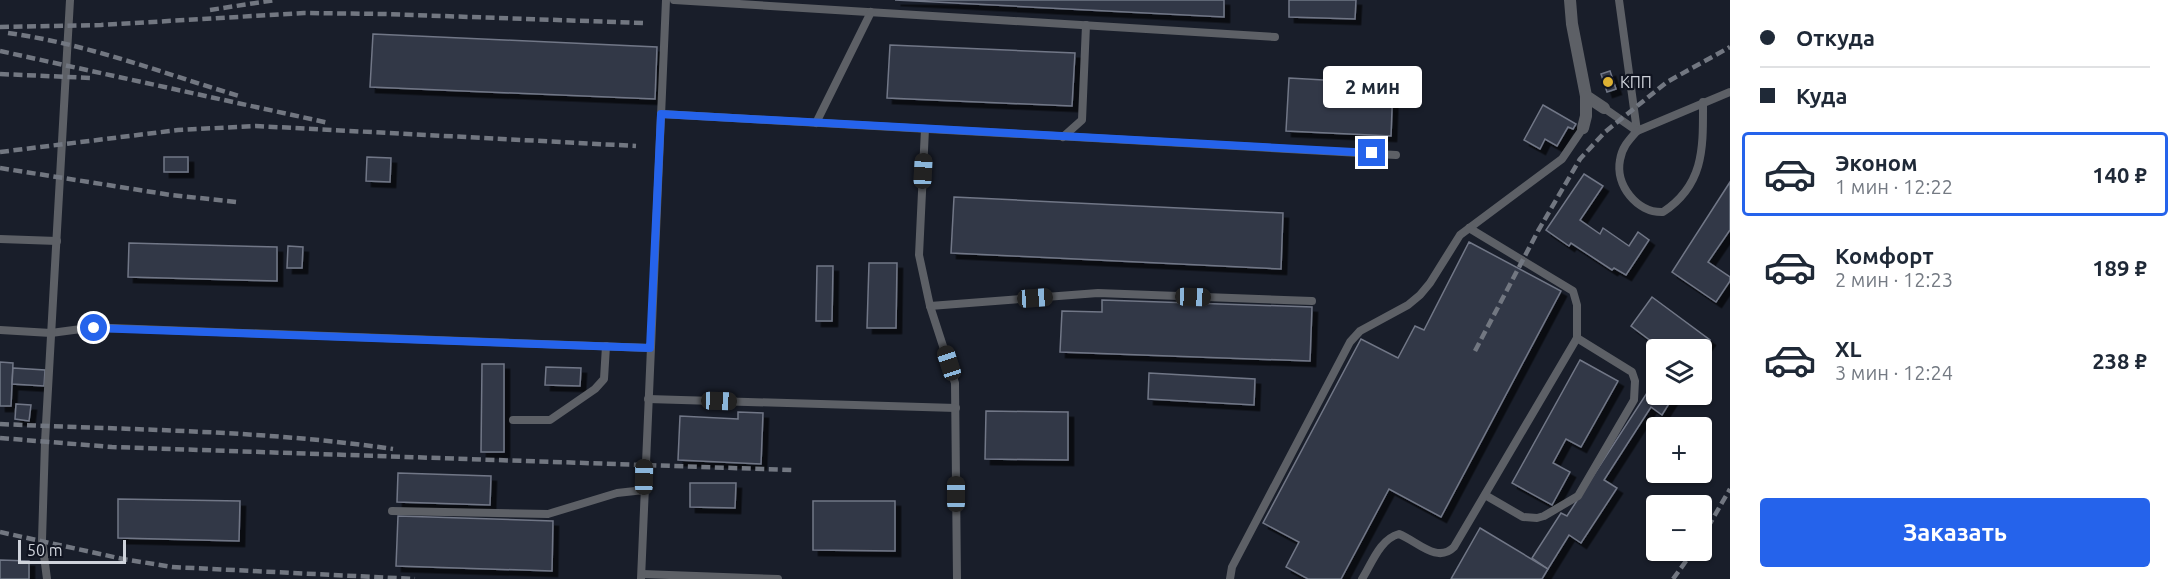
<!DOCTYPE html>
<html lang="ru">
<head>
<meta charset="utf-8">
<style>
  :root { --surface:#fff; --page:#f2f2f3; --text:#1f2937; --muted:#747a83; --line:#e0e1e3; --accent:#2563eb }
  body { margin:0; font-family:Ubuntu,sans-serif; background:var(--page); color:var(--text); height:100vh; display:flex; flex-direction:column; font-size:22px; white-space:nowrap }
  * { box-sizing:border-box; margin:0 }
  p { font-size:20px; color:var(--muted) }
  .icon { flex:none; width:33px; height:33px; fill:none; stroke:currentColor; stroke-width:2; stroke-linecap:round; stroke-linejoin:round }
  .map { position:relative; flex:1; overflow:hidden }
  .drawer { display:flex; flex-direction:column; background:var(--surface); width:450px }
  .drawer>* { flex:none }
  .hud { display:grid; align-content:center; height:132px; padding:0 30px; background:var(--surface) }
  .tools { position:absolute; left:1646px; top:339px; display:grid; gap:12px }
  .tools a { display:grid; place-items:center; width:66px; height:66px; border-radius:6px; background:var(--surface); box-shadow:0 2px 4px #0004; font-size:30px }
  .scale { position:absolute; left:18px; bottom:15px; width:108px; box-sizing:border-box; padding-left:6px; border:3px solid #cfd3db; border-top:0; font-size:16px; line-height:21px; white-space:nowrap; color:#cfd3db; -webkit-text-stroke:4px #101420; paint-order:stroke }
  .end { position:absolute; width:27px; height:27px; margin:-14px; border:8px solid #2563eb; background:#fff; box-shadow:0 0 0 3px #fff }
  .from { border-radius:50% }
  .bubble { position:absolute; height:42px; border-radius:6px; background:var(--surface); box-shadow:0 2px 4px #0004; font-size:20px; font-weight:700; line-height:42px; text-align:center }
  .car { position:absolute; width:18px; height:36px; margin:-18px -9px; border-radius:8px; box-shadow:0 0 4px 2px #0007; background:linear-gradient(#222 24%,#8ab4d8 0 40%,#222 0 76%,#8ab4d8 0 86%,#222 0) }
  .hud b { display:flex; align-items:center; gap:21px; height:57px; font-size:22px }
  .hud b+b { border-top:2px solid var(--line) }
  .hud i { width:15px; height:15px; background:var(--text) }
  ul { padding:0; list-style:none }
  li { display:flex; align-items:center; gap:18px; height:84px; margin:0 12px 9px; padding:0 18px; border:3px solid transparent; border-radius:6px }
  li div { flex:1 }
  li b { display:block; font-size:22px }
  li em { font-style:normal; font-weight:700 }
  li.on { border-color:var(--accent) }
  li>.icon { width:54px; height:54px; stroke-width:1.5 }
  .button { display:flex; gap:12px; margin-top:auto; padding:12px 30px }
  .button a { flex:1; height:69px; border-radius:6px; background:var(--accent); color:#fff; font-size:24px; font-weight:700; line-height:69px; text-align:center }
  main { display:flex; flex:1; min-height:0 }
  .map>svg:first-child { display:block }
  .building { fill:#333846; stroke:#717787; stroke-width:1.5; filter:url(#shadow) }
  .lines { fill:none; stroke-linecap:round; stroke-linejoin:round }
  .service { stroke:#5d6066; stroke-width:8 }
  .minor { stroke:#5d6066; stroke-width:12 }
  .rail { stroke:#727781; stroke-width:4.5; stroke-dasharray:9 4.5; stroke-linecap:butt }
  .route { stroke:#2563eb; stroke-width:8 }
  .poi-dot { fill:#ddb133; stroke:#101420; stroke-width:2 }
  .labels { text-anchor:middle; stroke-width:4.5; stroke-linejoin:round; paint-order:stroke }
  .poi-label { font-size:16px; fill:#cfd3db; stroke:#101420; text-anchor:start }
</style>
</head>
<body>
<main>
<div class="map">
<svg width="1730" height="579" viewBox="0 0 1730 579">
  <defs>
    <filter id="shadow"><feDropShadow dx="5.5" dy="5.5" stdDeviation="0" flood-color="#0009"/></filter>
  </defs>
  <rect width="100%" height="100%" fill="#191e2a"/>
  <!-- building -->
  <g class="building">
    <path d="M895,0H1224V17Z"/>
    <path d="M1289,0H1356L1355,19L1289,17Z"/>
    <path d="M373,34L657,47L655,99L370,87Z"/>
    <path d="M890,45L1075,53L1072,106L887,98Z"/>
    <path d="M1610,71L1616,89L1607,92L1601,74Z"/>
    <path d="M1289,78L1393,84L1391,136L1286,131Z"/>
    <path d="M1543,105L1576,124L1573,129L1568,127L1557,146L1545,139L1540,149L1524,140Z"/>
    <rect x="164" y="157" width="24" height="15"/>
    <path d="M367,157L391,158L390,182L366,181Z"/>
    <path d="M1584,174L1603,186L1580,220L1600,234L1603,228L1629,246L1638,232L1649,240L1626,275L1614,268L1612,270L1571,243L1569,246L1546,230Z"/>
    <path d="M1730,182V230L1708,262L1730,277V281L1716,302L1672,272Z"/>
    <path d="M954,197L1283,213L1281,269L951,253Z"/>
    <path d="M1469,242L1561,291L1441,517L1389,489L1341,579H1308L1286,567L1299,542L1263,523L1361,339L1398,358L1415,326L1424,330Z"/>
    <path d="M129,243L277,247V281L128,277Z"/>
    <path d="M288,246L303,247L302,268H287Z"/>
    <path d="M869,263H897L896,328H867Z"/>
    <path d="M817,266H833L832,321H816Z"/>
    <path d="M1652,297L1710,340L1701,352V350H1663L1631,326Z"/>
    <path d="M1102,300L1312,307L1310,361L1060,352L1062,311L1102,312Z"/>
    <path d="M1580,360L1618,381L1581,447L1566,439L1553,463L1570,472L1552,505L1512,483Z"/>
    <path d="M0,362L13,363L11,406H0Z"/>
    <path d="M482,364H504V452H481Z"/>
    <path d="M546,367L581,368L580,386L545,385Z"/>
    <path d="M13,368L45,370L44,386L12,384Z"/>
    <path d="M1149,373L1255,379L1254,405L1148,399Z"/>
    <path d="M1656,379V394H1675L1662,415L1651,407L1604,480L1617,488L1581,543L1569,535L1548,569L1532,558L1561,513L1567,516Z"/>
    <path d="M16,404L31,405L29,421L15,419Z"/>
    <path d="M986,411L1068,412V460L985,459Z"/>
    <path d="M738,412L763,413L761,464L678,460L680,416L738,419Z"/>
    <path d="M398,473L491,476L490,505L397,502Z"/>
    <path d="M690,483H736L735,508L690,507Z"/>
    <path d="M118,499L240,501L239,541L118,538Z"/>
    <path d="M813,501H895V551L813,550Z"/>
    <path d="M398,516L553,521L552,571L396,566Z"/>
    <path d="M1480,528L1548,569L1542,579H1451Z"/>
    <path d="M0,560L29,561V579H0Z"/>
  </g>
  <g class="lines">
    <!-- service -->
    <g class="service">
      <path d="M674,0L1275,37"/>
      <path d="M1619,0L1637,131L1730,92"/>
      <path d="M1604,108L1637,131C1629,140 1622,147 1620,160C1615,185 1637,213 1663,212C1705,184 1703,147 1703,102"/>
      <path d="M661,114L1396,155"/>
      <path d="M816,123L871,12"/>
      <path d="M925,129L919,255L930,306L955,383L957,579"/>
      <path d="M1063,137L1082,120L1086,25"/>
      <path d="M0,239L57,241"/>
      <path d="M930,306L1098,293L1312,301"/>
      <path d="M0,330L51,333L81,329L111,328L650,348"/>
      <path d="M648,399L956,408"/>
      <path d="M513,420H550L595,389L604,379L606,346"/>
      <path d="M1485,495L1523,517L1537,518L1544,516L1578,496L1634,400L1635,381L1632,372L1577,338"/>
      <path d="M392,511L548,514L617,493L644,490"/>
      <path d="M642,574L778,579"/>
      <path d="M47,579L42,540L45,442L70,0"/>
      <path d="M641,579L666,0"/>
      <path d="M1230,579L1232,567L1350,342L1360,331L1408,305L1420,295L1430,283L1460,235L1562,159L1583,128"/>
      <path d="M1362,579C1372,563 1380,539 1399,534C1417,541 1437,564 1454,547L1577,338V305L1573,291L1469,228"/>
    </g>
    <!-- minor -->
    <g class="minor">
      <path d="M1570,0L1572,24L1586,96L1604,108"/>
      <path d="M1583,128L1586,116V96"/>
    </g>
    <!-- rail -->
    <g class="rail">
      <path d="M210,10L275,0"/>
      <path d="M0,27L101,25L304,13L384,14L644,23"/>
      <path d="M8,33C88,44 162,73 239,96"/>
      <path d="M0,51L329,123"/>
      <path d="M0,74L91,78"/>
      <path d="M0,152L178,130L256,126L636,146"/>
      <path d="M0,168L171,195L237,202"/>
      <path d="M1475,351L1538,231L1580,159L1605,132L1667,82L1730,47"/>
      <path d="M0,424C131,430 263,430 393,449"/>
      <path d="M0,438L112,447L792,470"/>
      <path d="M0,532L123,559L172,567L415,579"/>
      <path d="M1701,539L1730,489"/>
      <path d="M1673,579L1694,550"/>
    </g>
  </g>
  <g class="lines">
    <!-- route -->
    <path class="route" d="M94,328L650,348L661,114L1372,153"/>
  </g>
  <!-- markers -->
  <circle class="poi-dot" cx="1608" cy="82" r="6"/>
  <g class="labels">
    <!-- poi labels -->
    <g class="poi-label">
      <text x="1620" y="88">КПП</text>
    </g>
  </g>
</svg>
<div class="tools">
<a><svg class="icon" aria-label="layers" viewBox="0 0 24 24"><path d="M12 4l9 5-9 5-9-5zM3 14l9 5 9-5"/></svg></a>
<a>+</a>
<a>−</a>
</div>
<div class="scale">50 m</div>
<i class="end from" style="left:94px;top:328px"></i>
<i class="end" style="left:1372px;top:153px"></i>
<div class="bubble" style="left:1323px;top:66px;width:99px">2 мин</div>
<i class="car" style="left:923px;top:171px;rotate:3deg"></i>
<i class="car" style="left:1193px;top:297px;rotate:92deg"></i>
<i class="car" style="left:1035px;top:298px;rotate:86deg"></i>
<i class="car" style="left:949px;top:363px;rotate:342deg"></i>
<i class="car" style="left:719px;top:401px;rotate:92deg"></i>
<i class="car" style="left:644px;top:477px;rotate:1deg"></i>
<i class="car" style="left:956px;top:494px;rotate:0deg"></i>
</div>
<section class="drawer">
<div class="hud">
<b><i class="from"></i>Откуда</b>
<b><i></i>Куда</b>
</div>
<ul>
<li class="on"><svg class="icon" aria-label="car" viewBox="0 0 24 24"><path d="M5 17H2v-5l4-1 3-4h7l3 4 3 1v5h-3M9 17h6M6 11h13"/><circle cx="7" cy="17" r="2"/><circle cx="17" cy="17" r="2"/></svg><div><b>Эконом</b><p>1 мин · 12:22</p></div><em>140 ₽</em></li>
<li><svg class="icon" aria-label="car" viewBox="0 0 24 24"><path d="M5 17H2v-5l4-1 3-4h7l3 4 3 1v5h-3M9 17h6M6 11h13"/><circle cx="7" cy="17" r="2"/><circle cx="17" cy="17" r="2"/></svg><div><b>Комфорт</b><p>2 мин · 12:23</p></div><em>189 ₽</em></li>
<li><svg class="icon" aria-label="car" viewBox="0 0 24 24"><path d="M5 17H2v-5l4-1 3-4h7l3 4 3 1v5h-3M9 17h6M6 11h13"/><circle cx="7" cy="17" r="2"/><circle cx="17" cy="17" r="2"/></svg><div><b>XL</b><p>3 мин · 12:24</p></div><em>238 ₽</em></li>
</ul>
<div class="button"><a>Заказать</a></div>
</section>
</main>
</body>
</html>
